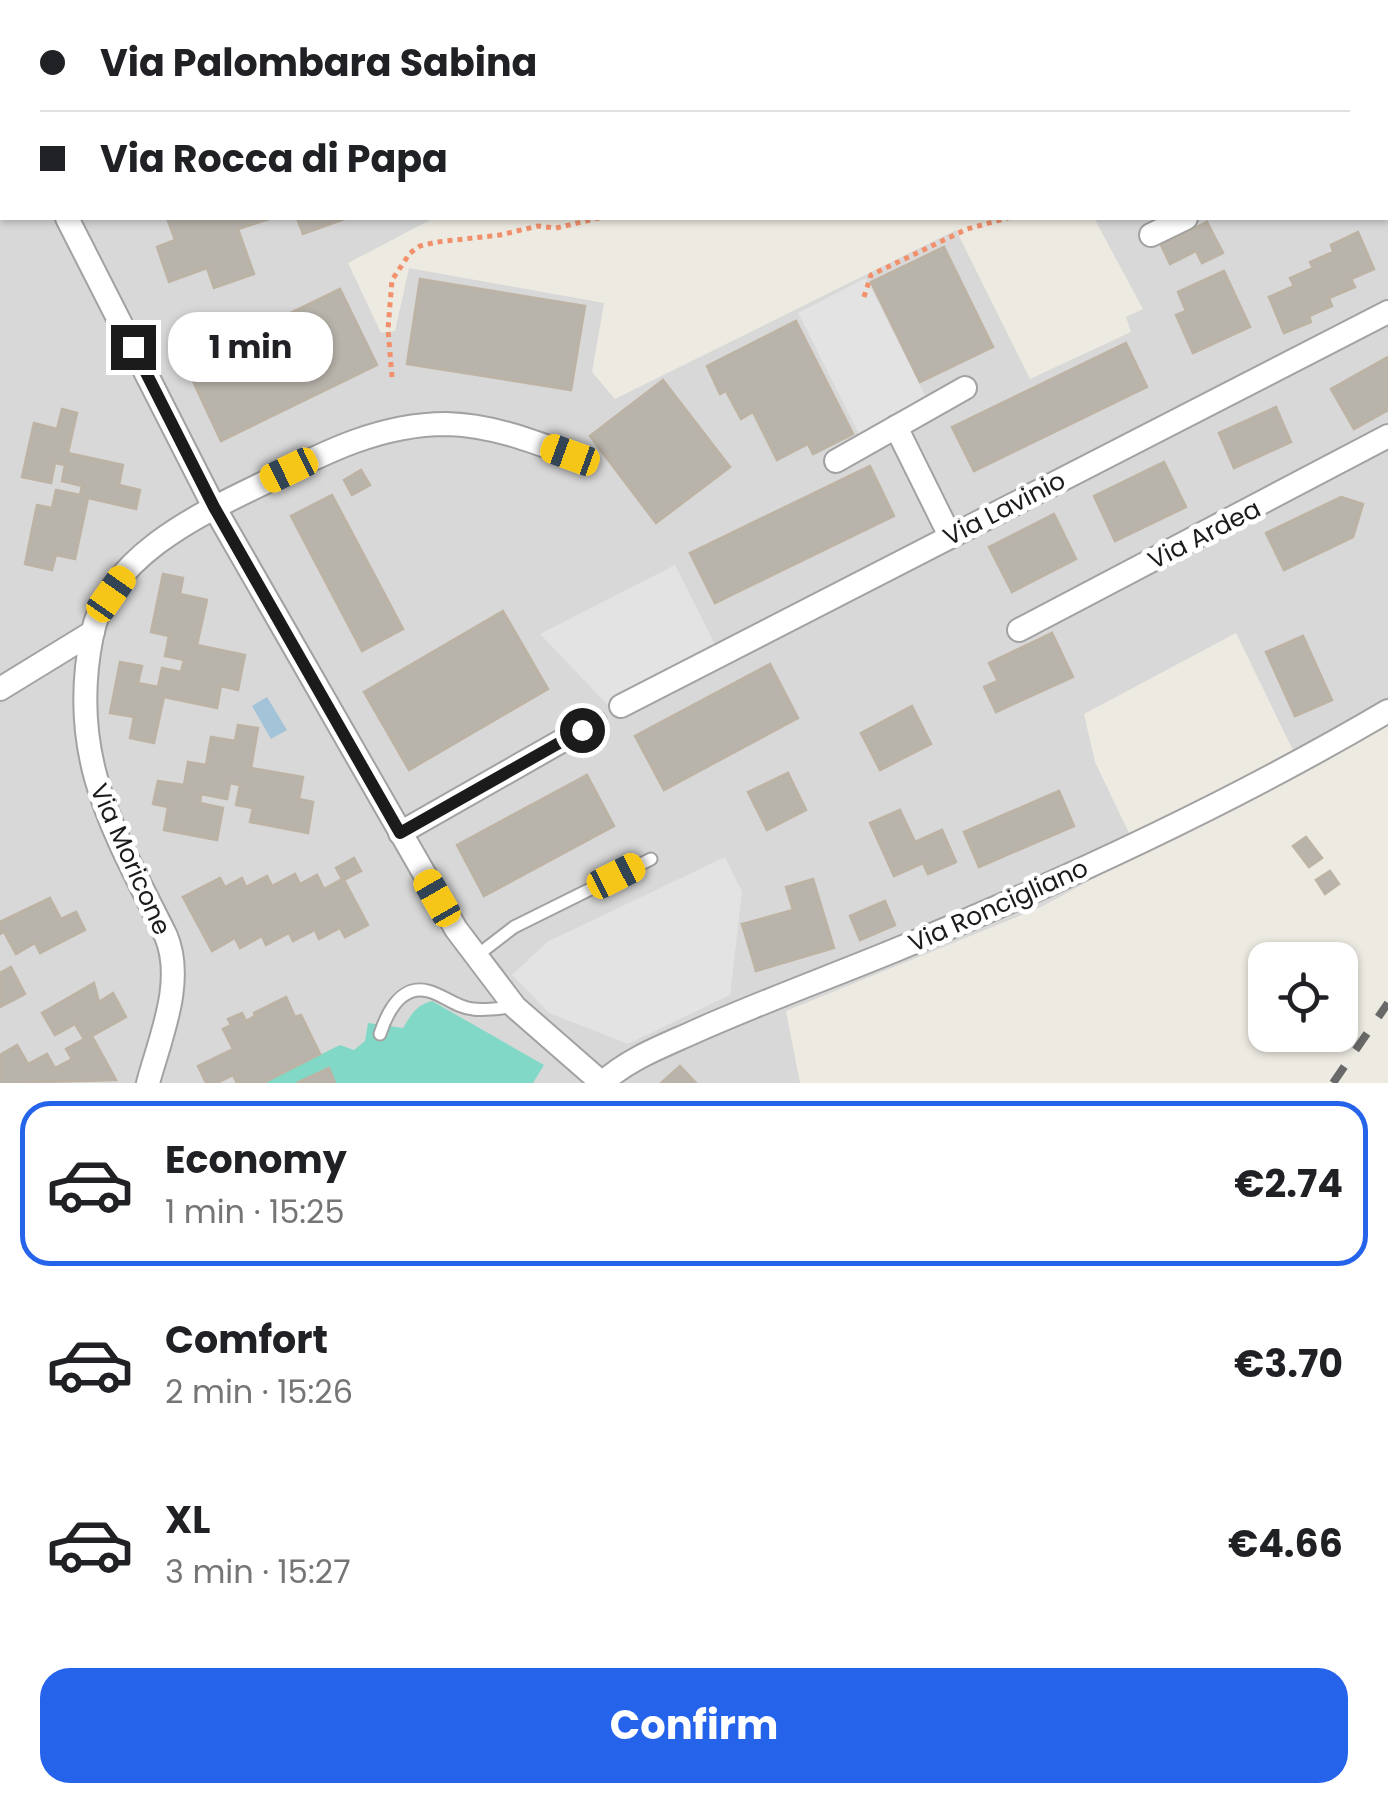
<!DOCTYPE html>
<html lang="en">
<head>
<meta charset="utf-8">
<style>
  :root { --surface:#fff; --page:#f2f2f2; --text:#202124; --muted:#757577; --line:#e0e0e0; --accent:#2563eb }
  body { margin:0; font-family:Poppins,sans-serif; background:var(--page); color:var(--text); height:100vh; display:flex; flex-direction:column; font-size:38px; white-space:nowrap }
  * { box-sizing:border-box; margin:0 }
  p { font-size:32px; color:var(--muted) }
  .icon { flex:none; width:55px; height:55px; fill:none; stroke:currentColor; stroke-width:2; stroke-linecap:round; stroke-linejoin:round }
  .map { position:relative; height:1083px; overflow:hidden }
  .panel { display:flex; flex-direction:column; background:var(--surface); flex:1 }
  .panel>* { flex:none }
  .top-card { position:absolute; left:0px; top:0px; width:1390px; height:220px; box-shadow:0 2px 8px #0004; display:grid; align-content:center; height:220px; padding:0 40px; background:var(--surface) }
  .tools { position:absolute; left:1248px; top:942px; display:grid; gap:20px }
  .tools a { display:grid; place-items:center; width:110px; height:110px; border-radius:20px; background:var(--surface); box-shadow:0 2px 8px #0004; font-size:50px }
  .end { position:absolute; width:45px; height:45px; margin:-22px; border:12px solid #1b1b1b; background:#fff; box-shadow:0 0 0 5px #fff }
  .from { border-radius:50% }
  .bubble { position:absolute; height:70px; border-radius:30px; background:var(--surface); box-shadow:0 2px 8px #0004; font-size:32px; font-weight:700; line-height:70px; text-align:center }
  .car { position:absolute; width:30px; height:60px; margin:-30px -15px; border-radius:12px; box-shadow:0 0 8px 2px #0007; background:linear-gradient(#f5c518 24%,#345 0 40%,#f5c518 0 76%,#345 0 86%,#f5c518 0) }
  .top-card b { display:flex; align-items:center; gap:35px; height:95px; font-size:38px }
  .top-card b+b { border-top:2px solid var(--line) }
  .top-card i { width:25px; height:25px; background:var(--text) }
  ul { padding:18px 0 0; list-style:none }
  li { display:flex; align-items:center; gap:30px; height:165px; margin:0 20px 15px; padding:0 20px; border:5px solid transparent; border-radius:30px }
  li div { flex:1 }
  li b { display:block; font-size:38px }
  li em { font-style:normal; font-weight:700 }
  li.current { border-color:var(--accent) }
  li>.icon { width:90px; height:90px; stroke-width:1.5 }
  .primary-button { display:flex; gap:20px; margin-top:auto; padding:20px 40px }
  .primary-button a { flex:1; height:115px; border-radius:30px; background:var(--accent); color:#fff; font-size:40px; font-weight:700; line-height:115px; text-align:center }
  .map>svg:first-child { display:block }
  .residential { fill:#d9d8d8 }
  .pitch { fill:#81d8c6 }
  .parking { fill:#e3e3e3 }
  .water { fill:#a2c3d8 }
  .building { fill:#b8b3ab; stroke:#bdb3a4; stroke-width:2.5 }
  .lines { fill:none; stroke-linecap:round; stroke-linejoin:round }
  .service-casing { stroke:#a2a2a2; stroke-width:15 }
  .minor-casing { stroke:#a2a2a2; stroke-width:26 }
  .path { stroke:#f2906b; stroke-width:5; stroke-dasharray:5 5; stroke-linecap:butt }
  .service { stroke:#fff; stroke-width:11 }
  .minor { stroke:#fff; stroke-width:22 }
  .rail { stroke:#696969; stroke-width:8; stroke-dasharray:20 20; stroke-linecap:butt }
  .route { stroke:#1b1b1b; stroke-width:12 }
  .labels { text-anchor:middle; stroke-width:10; stroke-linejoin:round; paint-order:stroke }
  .street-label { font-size:25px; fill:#1b1b1b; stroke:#fff }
</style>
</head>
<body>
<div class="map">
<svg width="1388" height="1083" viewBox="0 0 1388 1083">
  <rect width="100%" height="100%" fill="#eceae1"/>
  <!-- residential -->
  <path class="residential" d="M0,0H408L409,2H2V218H434L348,263L381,333L395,331L409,268L604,303L592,372L615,399L956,230L1030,379L1131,332L1126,317L1143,309L1094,218H1388V2H1251L1388,0V726L1304,773L1236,633L1084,714L1095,762L1139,854L1041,907L786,1011L800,1083H0Z"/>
  <!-- pitch -->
  <path class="pitch" d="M432,1001L544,1065L533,1083H263L340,1045L354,1050L365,1041L368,1023L403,1028C411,1015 416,1005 432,1001Z"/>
  <!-- parking -->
  <g class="parking">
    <path d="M866,278L928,401L860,436L798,313Z"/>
    <path d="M675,565L726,666L621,719L540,634Z"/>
    <path d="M725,857L742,892L730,995L628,1044L549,1013L512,975L547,942Z"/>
  </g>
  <!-- water -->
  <path class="water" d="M267,697L287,730L271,739L252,706Z"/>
  <!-- building -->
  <g class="building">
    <path d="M0,0H93L94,1L2,2V22Z"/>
    <path d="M224,0H338L220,2Z"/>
    <path d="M167,218H272L238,229L254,274L214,288L207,268L169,282L157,247L175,240Z"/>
    <path d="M297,218H347L303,234Z"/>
    <path d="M1207,222L1223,253L1202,263L1196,251L1170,264L1161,245Z"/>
    <path d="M1358,232L1374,269L1351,279L1355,287L1329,298L1332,306L1309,316L1311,322L1284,333L1269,297L1294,286L1290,278L1313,268L1310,262L1333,252L1331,245Z"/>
    <path d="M944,247L993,347L920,382L871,282Z"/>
    <path d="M1224,271L1250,327L1193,353L1176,315L1186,311L1178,292Z"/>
    <path d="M420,279L585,306L571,390L407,364Z"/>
    <path d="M340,289L377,365L221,441L185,364Z"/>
    <path d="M796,321L853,434L813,454L808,444L777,460L753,412L741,419L726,391L720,394L707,366Z"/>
    <path d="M1126,343L1147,387L974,471L952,427Z"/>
    <path d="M1388,357V410L1354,429L1331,389Z"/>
    <path d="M663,380L730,467L656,523L590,436Z"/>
    <path d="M1276,407L1291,442L1234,468L1219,433Z"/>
    <path d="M62,409L77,413L68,453L123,465L119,485L140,490L136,509L88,498L75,559L56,555L52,570L25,564L37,505L52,508L56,490L80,495L82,486L62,481L65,465L55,463L51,483L22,477L34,423L57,429Z"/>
    <path d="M1164,462L1186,507L1115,541L1094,496Z"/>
    <path d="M870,466L894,516L715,603L690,553Z"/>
    <path d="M361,470L370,485L352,495L344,480Z"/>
    <path d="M332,495L403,629L362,651L291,516Z"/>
    <path d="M1341,497L1363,504L1353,537L1284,570L1266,533Z"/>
    <path d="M1054,514L1076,559L1012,592L989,547Z"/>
    <path d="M163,574L183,578L180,594L207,600L197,645L245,655L238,690L221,686L217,708L164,697L154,743L130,738L134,717L110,713L120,662L142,666L138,683L158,687L162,668L181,672L184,660L165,656L169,636L151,632Z"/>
    <path d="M503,611L548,689L409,770L364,692Z"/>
    <path d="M1052,633L1073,677L996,712L984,687L998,681L989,663Z"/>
    <path d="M1303,636L1332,700L1295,716L1266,652Z"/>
    <path d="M770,664L798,718L664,790L635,736Z"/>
    <path d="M912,706L931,744L880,770L861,733Z"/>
    <path d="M238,725L258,728L251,768L303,777L299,799L313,802L308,833L250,822L253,808L236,805L240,785L230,783L227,799L201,794L200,803L223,808L217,840L164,830L168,807L153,804L158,781L184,785L188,762L206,765L211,737L235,741Z"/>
    <path d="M788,773L806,810L767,830L748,792Z"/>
    <path d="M587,775L614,826L484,896L457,845Z"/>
    <path d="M1059,791L1074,826L979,867L964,832Z"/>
    <path d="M900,810L915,842L942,830L956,862L928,874L923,863L894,876L870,823Z"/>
    <path d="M1306,837L1322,858L1309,867L1293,846Z"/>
    <path d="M354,858L361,871L344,880L368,925L345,937L340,928L319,939L315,930L293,941L289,933L266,945L262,936L240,948L235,938L212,951L183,897L220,878L225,887L242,878L246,887L267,876L272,886L295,874L300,884L317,875L324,889L342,879L336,868Z"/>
    <path d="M1330,871L1339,884L1325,894L1316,880Z"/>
    <path d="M813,879L834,948L756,971L742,924L793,910L786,887Z"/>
    <path d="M50,898L61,919L76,912L85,930L40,953L35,943L16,954L4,932L0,934V922Z"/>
    <path d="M885,901L895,925L860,940L850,916Z"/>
    <path d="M11,967L25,994L0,1007V973Z"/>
    <path d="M94,983L99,1002L113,993L126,1017L92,1036L116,1080L0,1083V1055L17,1045L28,1064L47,1054L55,1068L72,1059L66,1049L84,1039L75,1024L55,1035L42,1013Z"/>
    <path d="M286,997L295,1017L301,1015L320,1054L263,1083H237L233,1075L217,1083H206L198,1066L233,1049L223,1029L231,1025L228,1019L242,1013L246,1021L255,1016L254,1013Z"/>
    <path d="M680,1066L696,1083H661Z"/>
    <path d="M329,1068L335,1083H297Z"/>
  </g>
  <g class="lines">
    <!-- service casing -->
    <g class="service-casing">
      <g id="service">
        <path d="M475,957L514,927L651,859"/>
        <path d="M380,1034C387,1013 401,984 428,991C444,995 457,1008 473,1009C485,1011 500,1008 513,1007"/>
      </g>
    </g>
    <!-- minor casing -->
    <g class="minor-casing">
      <g id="minor">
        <path d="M1327,0L1329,2"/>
        <path d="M180,2L185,0"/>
        <path d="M1388,53V54"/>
        <path d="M0,84L2,89"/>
        <path d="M67,218L214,507L456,929L515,1007L602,1083"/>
        <path d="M1151,235L1186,218"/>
        <path d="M896,427L950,536"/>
        <path d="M836,461L965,388"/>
        <path d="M1019,630L1388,436"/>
        <path d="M0,689L93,632"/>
        <path d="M621,706L1388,312"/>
        <path d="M400,833L595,722"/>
        <path d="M148,1083C160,1038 185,982 166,936C114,831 67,757 92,635C108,555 202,513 268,481C325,452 381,424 446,424C490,425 530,440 570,455"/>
        <path d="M602,1083C628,1059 663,1046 694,1032C761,1002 830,977 898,949C1066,880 1232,803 1388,711"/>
      </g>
    </g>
    <!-- path -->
    <g class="path">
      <path d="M979,2L983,0"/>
      <path d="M864,297L871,275L967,229L1008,218"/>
      <path d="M392,377L388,329L392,280L410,253L420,246L437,242L500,235L538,226L556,228L599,218"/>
    </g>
    <!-- service -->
    <use href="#service" class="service"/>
    <!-- minor -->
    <use href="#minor" class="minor"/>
    <!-- rail -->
    <path class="rail" d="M1333,1083L1388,1003"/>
  </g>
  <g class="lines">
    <!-- route -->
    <path class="route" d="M133,347L214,507L400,833L582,730"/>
  </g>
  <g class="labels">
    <!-- street labels -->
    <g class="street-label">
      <text transform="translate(1004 508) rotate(-27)" y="9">Via Lavinio</text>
      <text transform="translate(1204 534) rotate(-27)" y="9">Via Ardea</text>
      <text transform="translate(131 859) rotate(66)" y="9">Via Moricone</text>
      <text transform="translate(998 905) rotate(-24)" y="9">Via Roncigliano</text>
    </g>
  </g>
</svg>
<div class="tools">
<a><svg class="icon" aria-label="locate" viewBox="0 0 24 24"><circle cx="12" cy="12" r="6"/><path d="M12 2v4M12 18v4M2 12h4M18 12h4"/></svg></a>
</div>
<i class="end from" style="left:582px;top:730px"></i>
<i class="end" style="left:133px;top:347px"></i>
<div class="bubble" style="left:168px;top:312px;width:165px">1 min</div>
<i class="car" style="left:570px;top:455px;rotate:290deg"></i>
<i class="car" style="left:289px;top:470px;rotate:244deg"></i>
<i class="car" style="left:111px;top:594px;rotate:35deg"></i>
<i class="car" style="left:616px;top:876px;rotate:63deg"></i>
<i class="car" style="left:437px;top:898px;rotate:330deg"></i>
<div class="top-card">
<b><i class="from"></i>Via Palombara Sabina</b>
<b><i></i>Via Rocca di Papa</b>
</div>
</div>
<section class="panel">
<ul>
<li class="current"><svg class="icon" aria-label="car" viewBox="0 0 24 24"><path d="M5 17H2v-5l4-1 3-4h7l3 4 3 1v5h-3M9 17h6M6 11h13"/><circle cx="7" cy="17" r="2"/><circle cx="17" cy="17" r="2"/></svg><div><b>Economy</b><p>1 min · 15:25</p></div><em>€2.74</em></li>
<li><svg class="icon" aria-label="car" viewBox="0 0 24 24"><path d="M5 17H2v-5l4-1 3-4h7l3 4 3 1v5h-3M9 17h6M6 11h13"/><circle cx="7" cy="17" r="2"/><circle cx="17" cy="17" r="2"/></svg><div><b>Comfort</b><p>2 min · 15:26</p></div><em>€3.70</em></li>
<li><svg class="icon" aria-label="car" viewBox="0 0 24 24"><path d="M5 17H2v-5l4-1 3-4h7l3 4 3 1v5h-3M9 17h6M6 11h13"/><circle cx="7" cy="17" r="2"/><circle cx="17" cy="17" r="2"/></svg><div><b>XL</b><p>3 min · 15:27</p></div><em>€4.66</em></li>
</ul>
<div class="primary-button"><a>Confirm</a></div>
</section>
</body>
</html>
